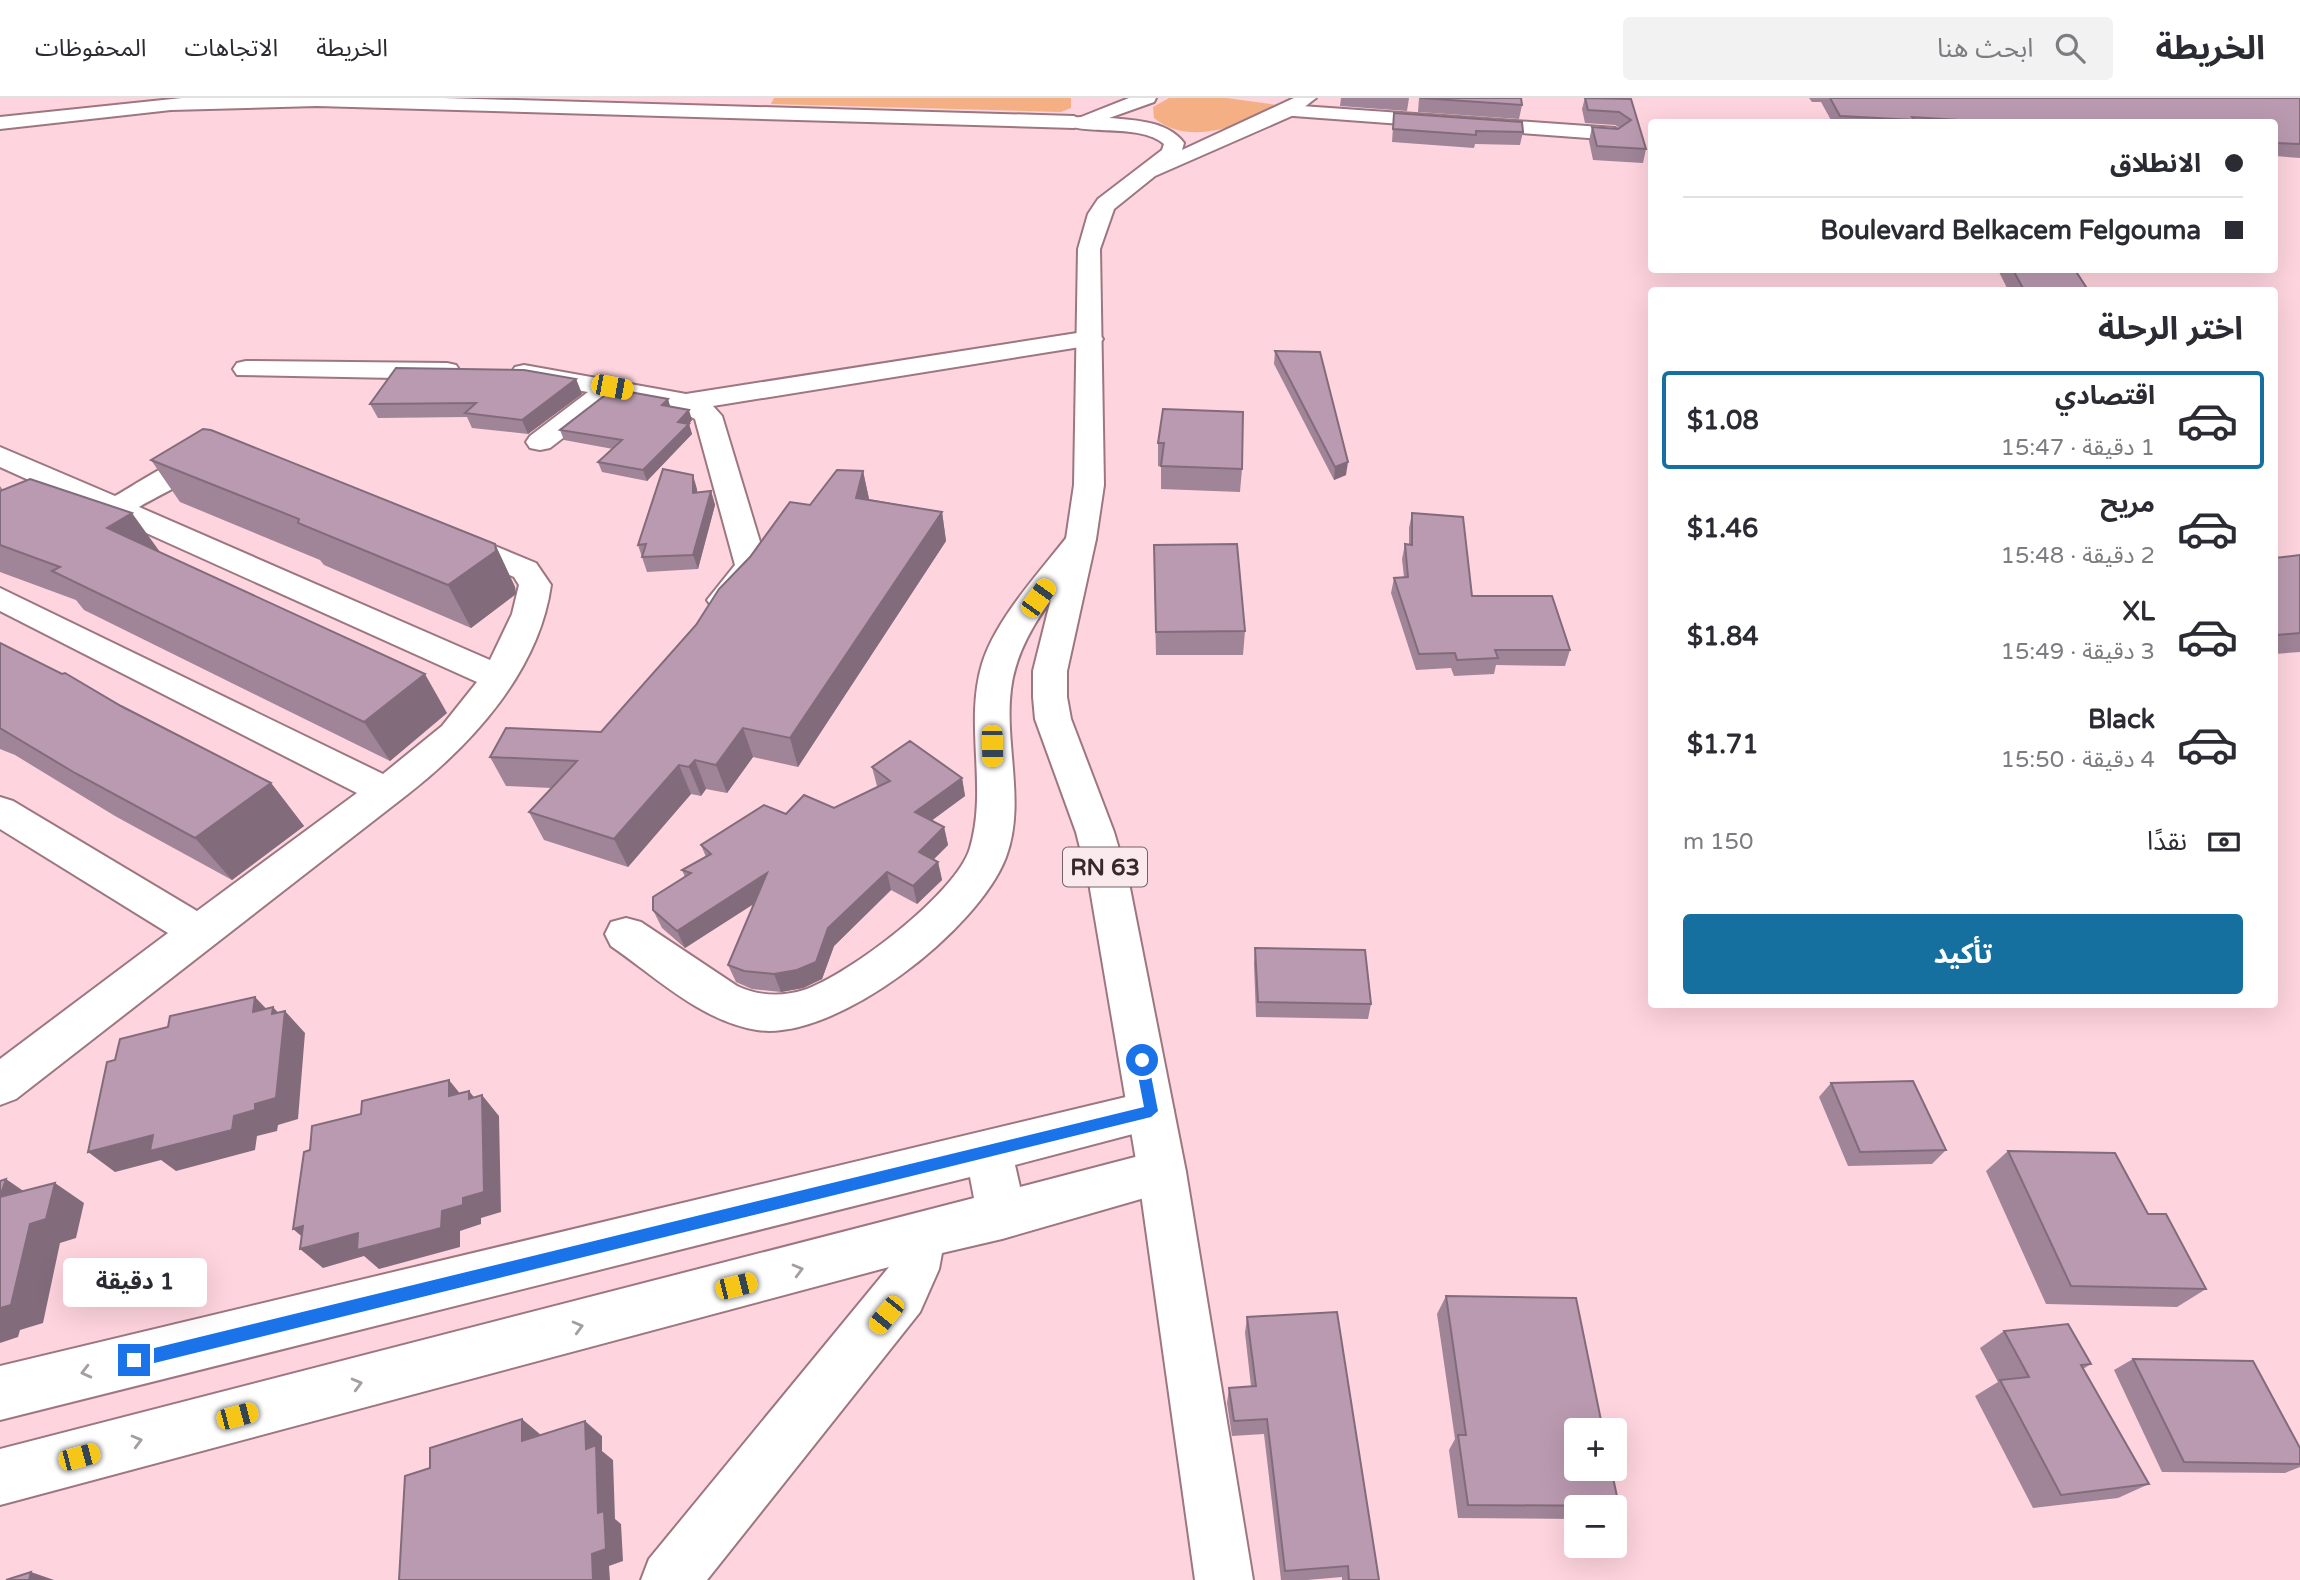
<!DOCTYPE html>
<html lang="ar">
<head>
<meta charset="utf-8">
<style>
  :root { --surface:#fff; --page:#f2f2f3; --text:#2b2b33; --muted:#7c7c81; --line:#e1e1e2; --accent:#16709f }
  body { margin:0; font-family:"Varela Round","Noto Sans Arabic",sans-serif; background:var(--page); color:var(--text); direction:rtl; height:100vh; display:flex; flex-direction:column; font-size:26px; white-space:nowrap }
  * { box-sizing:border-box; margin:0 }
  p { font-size:23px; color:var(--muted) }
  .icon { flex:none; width:38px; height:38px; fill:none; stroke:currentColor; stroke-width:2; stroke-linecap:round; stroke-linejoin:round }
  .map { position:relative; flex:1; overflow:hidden; direction:ltr }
  .sheet { position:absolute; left:1648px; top:189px; width:630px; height:721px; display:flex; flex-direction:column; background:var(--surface); border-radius:7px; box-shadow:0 7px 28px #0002; direction:rtl }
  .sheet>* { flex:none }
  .top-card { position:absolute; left:1648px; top:21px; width:630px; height:154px; border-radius:7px; box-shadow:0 7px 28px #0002; direction:rtl; display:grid; align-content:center; height:154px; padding:0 35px; background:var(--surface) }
  .tools { position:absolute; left:1564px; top:1320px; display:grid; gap:14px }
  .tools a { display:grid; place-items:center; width:63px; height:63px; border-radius:7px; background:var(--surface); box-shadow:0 7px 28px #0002; font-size:35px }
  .end { position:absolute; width:32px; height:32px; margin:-16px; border:9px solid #1a73e8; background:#fff; box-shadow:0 0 0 4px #fff }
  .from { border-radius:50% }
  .bubble { position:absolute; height:49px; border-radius:7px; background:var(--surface); box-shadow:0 7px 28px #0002; font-size:23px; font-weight:700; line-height:49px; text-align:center; direction:rtl }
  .car { position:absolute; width:21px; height:42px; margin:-21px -10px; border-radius:9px; box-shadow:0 0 5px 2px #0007; background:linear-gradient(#f5c518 24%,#345 0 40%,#f5c518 0 76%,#345 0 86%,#f5c518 0) }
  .top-card b { display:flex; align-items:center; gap:24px; height:66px; font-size:26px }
  .top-card b+b { border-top:2px solid var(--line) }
  .top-card i { width:18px; height:18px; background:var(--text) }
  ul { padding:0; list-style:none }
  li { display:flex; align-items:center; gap:21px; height:98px; margin:0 14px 10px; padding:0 21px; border:4px solid transparent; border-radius:7px }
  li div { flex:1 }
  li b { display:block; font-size:26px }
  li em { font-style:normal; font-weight:700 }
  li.selected { border-color:var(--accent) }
  li>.icon { width:63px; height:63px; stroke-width:1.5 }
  h2 { padding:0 35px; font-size:32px; line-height:84px }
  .pay { display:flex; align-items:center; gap:18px; height:77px; padding:0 35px; font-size:26px }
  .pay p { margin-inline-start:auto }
  .primary-button { display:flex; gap:14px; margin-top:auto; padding:14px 35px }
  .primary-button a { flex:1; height:80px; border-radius:7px; background:var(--accent); color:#fff; font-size:28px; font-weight:700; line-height:80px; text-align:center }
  header { display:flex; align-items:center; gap:42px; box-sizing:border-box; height:98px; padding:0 35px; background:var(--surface); border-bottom:2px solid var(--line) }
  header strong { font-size:33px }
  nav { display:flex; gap:38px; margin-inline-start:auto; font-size:24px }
  .search { width:490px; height:63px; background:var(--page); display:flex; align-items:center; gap:18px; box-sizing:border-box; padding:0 24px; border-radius:7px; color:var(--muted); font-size:26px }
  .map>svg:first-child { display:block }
  .green { fill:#f5af84 }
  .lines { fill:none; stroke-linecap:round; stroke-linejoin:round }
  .minor-casing { stroke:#9c7780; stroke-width:4 }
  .major-casing { stroke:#9c7780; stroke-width:4 }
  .minor { fill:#fff; fill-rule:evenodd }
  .major { fill:#fff; fill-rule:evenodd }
  .wall { fill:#a08497 }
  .shaded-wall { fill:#826c7b }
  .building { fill:#ba9ab0; stroke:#826c7b; stroke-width:2 }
  .oneway { stroke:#a59ea0 }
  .route { fill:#1a73e8 }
  .labels { text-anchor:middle; stroke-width:5; stroke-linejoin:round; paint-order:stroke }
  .shield { fill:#fae9ed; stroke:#726266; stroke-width:2 }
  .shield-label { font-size:23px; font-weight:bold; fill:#38282c }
</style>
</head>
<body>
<header>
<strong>الخريطة</strong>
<div class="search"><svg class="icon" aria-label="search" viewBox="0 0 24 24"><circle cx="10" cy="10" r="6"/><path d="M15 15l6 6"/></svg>ابحث هنا</div>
<nav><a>الخريطة</a><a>الاتجاهات</a><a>المحفوظات</a></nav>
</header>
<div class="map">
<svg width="2300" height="1482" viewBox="0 0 2300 1482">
  <rect width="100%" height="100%" fill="#fed4de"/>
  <!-- green -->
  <g class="green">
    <path d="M774,0H1071V10L1061,14L771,6Z"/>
    <path d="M1169,0H1227L1284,8C1247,24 1191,51 1154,20L1153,9Z"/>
  </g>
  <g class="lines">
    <!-- minor casing -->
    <g class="minor-casing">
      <g id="minor">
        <path d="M182,0H444L1074,18L1084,24L1074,30L317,8L171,12L0,31V19Z"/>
        <path d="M1287,7L1615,30L1625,36L1615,42L1280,17L1277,13Z"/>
        <path d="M1090,233L1099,236L1103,241L1099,246L713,308L722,318L767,467C756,489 739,516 712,509L707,502L735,467L695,321L673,309L616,299L550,350L540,352L530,350L526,344L530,338L588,294L524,283L515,281L511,275L515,269L524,267L686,296Z"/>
        <path d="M246,263L447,265L456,267L460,273L456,279L447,281L237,277L233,271L237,265Z"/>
        <path d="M0,349L115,398C142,383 192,346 222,354L226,360C222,366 152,401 139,409L490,562L512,516L519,487L514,479L444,448L440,442L444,436L455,433L466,436L536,465L551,487C539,573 473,645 408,696L16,1001L0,1007V961L168,835L0,731V699L13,703L197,813L357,695L0,513V490L383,676L442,628L477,584L0,369Z"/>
        <path d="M1081,432L1092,435L1096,441C1064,487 1018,533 1011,591C1004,646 1026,706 1006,759C979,831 836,944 757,932C701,923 656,879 611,848L605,836L611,824L626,820L641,824L737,888C758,898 782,899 804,892C849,877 957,795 970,750C988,690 964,626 982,566C996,520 1041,473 1070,435Z"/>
        <path d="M1151,993L1167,999L1174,1013L1167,1027L1015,1067L1020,1089L1162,1052L1179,1058L1186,1074L1179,1090L1002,1141L942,1155L939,1171L920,1214L707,1482H641L649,1461L889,1169L0,1407V1351L974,1100L970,1079L0,1322V1268Z"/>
      </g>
    </g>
    <!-- major casing -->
    <g class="major-casing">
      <path id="major" d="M1129,0H1156L1154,4L1109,20C1134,22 1168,23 1184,45L1182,52L1294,0H1316L1294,17L1155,78L1114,111L1100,151L1104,387L1096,441L1067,573V599L1071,621L1114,734L1129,785L1186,1074L1253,1482H1195L1138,1074L1089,785L1076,734L1035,621L1033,599V573L1066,441L1074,387L1078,151L1088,116L1098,101L1162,52L1164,46C1139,24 1077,39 1064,24L1067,20L1081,19Z"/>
    </g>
    <!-- minor -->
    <use href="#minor" class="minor"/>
    <!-- major -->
    <use href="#major" class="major"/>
  </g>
  <!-- wall -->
  <g class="wall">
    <path d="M1341,0H1409L1407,13L1340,8Z"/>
    <path d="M1419,0H1521L1522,7L1519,21L1418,14Z"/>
    <path d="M1585,0L1631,1L1646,51L1643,65L1593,62L1589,43L1592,29L1618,31L1620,30L1615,27L1585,25L1582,11Z"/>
    <path d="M1809,0H2300V60L2275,58V24H1832L1821,4H1812Z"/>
    <path d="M1394,15L1523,34L1520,47L1475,46L1474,50L1392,44Z"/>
    <path d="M1998,172H2075L2088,192H2008Z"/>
    <path d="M1275,253L1346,377L1334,382L1274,266Z"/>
    <path d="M576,281L582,296L528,336L472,330L467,319L378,320L370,306Z"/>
    <path d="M668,301L670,309L692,322L689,326L692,336L647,383L602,374L598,364L613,351L564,342L560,332Z"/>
    <path d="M1163,311L1242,371L1240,394L1161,391V369L1158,368V345Z"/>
    <path d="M151,362L495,446L515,489L516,496L471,530L324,467L320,462L180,404Z"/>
    <path d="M863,373L869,401L942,414L946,443L798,669L753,659L727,695L706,691L701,698L691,696L628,769L544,742L529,714L551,690L506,688L490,659L601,634L810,407Z"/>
    <path d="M0,388L3,392L160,455L447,615L390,663L84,512L76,502L0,474Z"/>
    <path d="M697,391V395L711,393L715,407L698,471L647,474L638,447Z"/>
    <path d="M1412,415L1472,498L1570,552L1565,568L1496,567L1494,576L1454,578L1451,570L1416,572L1391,495L1394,480L1404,479L1402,461L1405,446L1409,447V430Z"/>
    <path d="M2300,457V554L2275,556V460Z"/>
    <path d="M1154,470L1245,533L1243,557H1156Z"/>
    <path d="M0,545L271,685L304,728L232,782L115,718L15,657L0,651Z"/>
    <path d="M872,669L962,680L965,698L932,722L944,729L948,747L933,762L938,764L942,782L917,806L891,792L834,848L822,881L803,890L781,894L752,891L736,884L728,867L754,805L685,850L662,830L653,812L685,779L682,772L706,759L701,747L786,716L834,710L878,689L877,688Z"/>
    <path d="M1255,850L1371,906L1368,921L1256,919L1254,866Z"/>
    <path d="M1831,985L1946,1052L1932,1066L1848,1068L1819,999Z"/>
    <path d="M2008,1053L2148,1116L2206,1191L2177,1209L2046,1206L1986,1073Z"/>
    <path d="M1446,1198L1619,1408L1615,1412V1409H1577V1421L1458,1420L1449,1352L1455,1341L1437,1216Z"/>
    <path d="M1247,1219L1379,1482H1342V1479L1307,1482H1281L1264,1336L1232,1338L1227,1305L1229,1290L1251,1288L1245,1235Z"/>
    <path d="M2004,1233L2091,1266L2083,1271L2149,1386L2118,1400L2033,1410L1975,1298L1998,1284L1980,1250Z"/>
    <path d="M2133,1261L2300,1350V1369L2285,1375L2162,1374L2114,1272Z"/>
  </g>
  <!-- shaded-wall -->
  <g class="shaded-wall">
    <path d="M576,281L582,296L528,336L522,322Z"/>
    <path d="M668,301L671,311L662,307Z"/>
    <path d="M689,312L692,322L689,326L692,336L647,383L643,372L678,324Z"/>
    <path d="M1348,364L1346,377L1334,382L1335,369Z"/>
    <path d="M863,373L869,401L856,400Z"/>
    <path d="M693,377L697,391L698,410L693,395Z"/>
    <path d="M711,393L715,407L698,471L693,457Z"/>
    <path d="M942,414L946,443L798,669L790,640Z"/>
    <path d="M132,415L160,454L107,430Z"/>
    <path d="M495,446L515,489L516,496L471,530L448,487Z"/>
    <path d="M425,576L447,615L390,663L364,624Z"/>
    <path d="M743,630L753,659L727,695L716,667Z"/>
    <path d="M695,662L706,691L701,698L689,669Z"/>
    <path d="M679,667L691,696L628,769L614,741Z"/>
    <path d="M962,680L965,698L919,732L915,714Z"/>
    <path d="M271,685L304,728L232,782L195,740Z"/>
    <path d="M944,729L948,747L923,772L919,754Z"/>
    <path d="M938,764L942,782L917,806L913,788Z"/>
    <path d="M887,774L891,792L834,848L822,881L803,890L781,894L774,876L828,830Z"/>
    <path d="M767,775L774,793L685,850L677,833Z"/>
    <path d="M255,899L276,921L253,914Z"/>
    <path d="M273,909L284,921L285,913L305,935L298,1021L278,1027L277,1033L257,1038L255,1052L176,1073L161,1062L115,1074L88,1054L153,1037L255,1006Z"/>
    <path d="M449,982L466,1003L449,998Z"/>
    <path d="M469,993L482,1009V997L499,1018L501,1114L481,1120V1126L460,1133V1149L379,1171L364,1158L323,1170L300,1151L313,1148L293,1131L303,1128L358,1135L463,1100Z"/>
    <path d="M6,1081L35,1101L0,1099Z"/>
    <path d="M55,1085L84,1105L76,1140L60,1145L43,1225L20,1232L18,1239L0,1245V1210L30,1126Z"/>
    <path d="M522,1321L541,1337L522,1343Z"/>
    <path d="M585,1323L602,1338V1353L613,1362L615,1421L621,1426L623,1463L609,1468L610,1482H593L592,1456L598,1415L586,1351Z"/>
    <path d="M31,1474L54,1482H29Z"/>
  </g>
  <!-- building -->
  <g class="building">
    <path d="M1420,0H1521L1522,7Z"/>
    <path d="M1585,0L1631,1L1646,51L1597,48L1592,29L1618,31L1631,22L1619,14L1588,12Z"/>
    <path d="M1830,0H2300V46L2275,45V24H1992L1912,19L1914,22L1840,18Z"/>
    <path d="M1394,15L1522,24L1523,34L1476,33V37L1393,31Z"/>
    <path d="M2013,172H2075L2088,192H2024Z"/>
    <path d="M1275,253L1320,254L1348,364L1335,369Z"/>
    <path d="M396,270L524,272L576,281L522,322L465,315L476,305L370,306Z"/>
    <path d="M613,291L668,301L662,307L689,312L678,324L689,326L643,372L598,364L622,342L560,332Z"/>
    <path d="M1163,311L1243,314L1242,371L1161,368L1164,345H1158Z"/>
    <path d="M203,331L211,332L495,446L496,453L448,487L298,425L299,421L151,362Z"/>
    <path d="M663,371L693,377V395L711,393L693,457L642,459L646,446L638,447Z"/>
    <path d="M837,372L863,373L856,400L942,414L790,640L743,630L716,667L695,662L689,669L679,667L614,741L529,714L577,663L490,659L506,630L601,634L696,527L719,491L750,459L790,404L810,407Z"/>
    <path d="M30,381L132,415L107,430L425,576L364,624L52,473L60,469L0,447V393Z"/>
    <path d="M1412,415L1463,419L1472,498H1552L1570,552H1495L1498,560L1457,562L1455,555L1419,556L1394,480L1408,479L1405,446L1412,447Z"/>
    <path d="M1237,446L1245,533L1156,534L1154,447Z"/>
    <path d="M2300,457V535L2277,537L2275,536V460Z"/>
    <path d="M0,545L62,576L65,575L121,608L271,685L195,740L75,675L0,630Z"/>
    <path d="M910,643L962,680L915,714L944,729L919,754L938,764L913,788L887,774L828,830L816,864L797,872L774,876L744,873L728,867L767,775L677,833L653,812V799L691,775L682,772L711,756L701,747L764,707L786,716L804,697L834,710L890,683L872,669Z"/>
    <path d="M1255,850L1365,852L1371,906L1258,904Z"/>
    <path d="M255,899L253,914L273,909L272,916L285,913L276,1000L255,1006V1012L234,1018L232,1032L150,1053L153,1037L88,1054L107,964L115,962L120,941L168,929L170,918Z"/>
    <path d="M449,982V998L469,993V1001L482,997L484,1094L463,1100V1107L442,1113L441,1130L357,1152L358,1135L300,1151L303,1128L293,1131L304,1054L310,1052L312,1028L361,1016L362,1003Z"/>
    <path d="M1913,983L1946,1052L1860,1054L1831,985Z"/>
    <path d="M2008,1053L2115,1055L2148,1116H2166L2206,1191L2071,1188Z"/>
    <path d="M6,1081L0,1099L55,1085L46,1121L30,1126L11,1207L0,1210V1083Z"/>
    <path d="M1446,1198L1576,1200L1603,1332H1577V1370H1611L1619,1408L1468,1407L1458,1337H1466Z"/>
    <path d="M1337,1214L1379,1482H1349L1348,1468L1285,1473L1267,1321L1234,1323L1229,1290L1256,1288L1247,1219Z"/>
    <path d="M2068,1226L2091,1266L2081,1267L2149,1386L2061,1397L2000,1282L2029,1279L2004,1233Z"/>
    <path d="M2133,1261L2253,1263L2300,1350V1366L2184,1364Z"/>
    <path d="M522,1321V1343L585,1323L586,1351L596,1347L598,1415L604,1413L606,1451L592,1456L593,1482H399L405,1378L430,1370V1350Z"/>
    <path d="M31,1474L29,1482H6Z"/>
  </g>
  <!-- one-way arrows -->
  <defs><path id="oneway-chevron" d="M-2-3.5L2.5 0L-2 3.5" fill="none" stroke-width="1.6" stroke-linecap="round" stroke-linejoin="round" transform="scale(1.75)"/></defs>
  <g class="oneway">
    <use href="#oneway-chevron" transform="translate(798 1172) rotate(-15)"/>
    <use href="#oneway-chevron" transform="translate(578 1229) rotate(-15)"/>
    <use href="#oneway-chevron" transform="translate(86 1274) rotate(166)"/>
    <use href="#oneway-chevron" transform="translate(357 1286) rotate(-15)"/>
    <use href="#oneway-chevron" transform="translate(137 1343) rotate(-15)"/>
  </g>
  <!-- route -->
  <path class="route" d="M1142,957L1148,962L1158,1013L1151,1019L134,1270L126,1262L134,1255L1144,1009L1135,962Z"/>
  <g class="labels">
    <!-- shield labels -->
    <rect class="shield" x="1063" y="749.5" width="84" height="39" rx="5"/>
    <g class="shield-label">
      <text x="1105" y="777">RN 63</text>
    </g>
  </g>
</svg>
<div class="tools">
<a>+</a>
<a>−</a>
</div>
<i class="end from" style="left:1142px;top:962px"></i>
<i class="end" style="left:134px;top:1262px"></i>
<div class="bubble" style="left:63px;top:1160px;width:144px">1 دقيقة</div>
<i class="car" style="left:612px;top:289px;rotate:101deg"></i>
<i class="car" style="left:1038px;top:500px;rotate:36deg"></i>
<i class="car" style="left:992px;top:648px;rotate:179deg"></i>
<i class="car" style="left:736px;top:1188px;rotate:76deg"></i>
<i class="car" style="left:886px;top:1217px;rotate:219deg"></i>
<i class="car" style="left:237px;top:1318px;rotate:75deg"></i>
<i class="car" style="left:79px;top:1359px;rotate:75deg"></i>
<div class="top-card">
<b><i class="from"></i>الانطلاق</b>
<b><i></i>Boulevard Belkacem Felgouma</b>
</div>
<section class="sheet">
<h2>اختر الرحلة</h2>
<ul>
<li class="selected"><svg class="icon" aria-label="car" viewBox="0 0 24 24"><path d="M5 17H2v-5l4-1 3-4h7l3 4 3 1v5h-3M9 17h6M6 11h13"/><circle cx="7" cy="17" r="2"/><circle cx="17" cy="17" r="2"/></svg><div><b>اقتصادي</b><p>1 دقيقة · 15:47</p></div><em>$1.08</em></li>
<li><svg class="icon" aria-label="car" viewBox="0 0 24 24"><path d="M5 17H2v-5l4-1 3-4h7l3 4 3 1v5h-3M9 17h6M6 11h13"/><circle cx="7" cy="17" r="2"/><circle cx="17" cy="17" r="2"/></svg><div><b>مريح</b><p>2 دقيقة · 15:48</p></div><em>$1.46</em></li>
<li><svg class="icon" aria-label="car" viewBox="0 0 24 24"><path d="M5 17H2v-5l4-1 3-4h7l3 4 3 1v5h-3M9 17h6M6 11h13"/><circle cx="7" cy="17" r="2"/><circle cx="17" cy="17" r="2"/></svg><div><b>XL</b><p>3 دقيقة · 15:49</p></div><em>$1.84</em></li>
<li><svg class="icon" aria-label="car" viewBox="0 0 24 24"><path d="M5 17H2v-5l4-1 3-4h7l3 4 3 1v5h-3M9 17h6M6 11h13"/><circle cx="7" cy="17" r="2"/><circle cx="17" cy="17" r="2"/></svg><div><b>Black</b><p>4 دقيقة · 15:50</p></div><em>$1.71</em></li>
</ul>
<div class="pay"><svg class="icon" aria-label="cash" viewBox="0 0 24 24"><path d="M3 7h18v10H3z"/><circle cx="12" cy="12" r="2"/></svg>نقدًا<p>150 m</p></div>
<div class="primary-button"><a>تأكيد</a></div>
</section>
</div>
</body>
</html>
